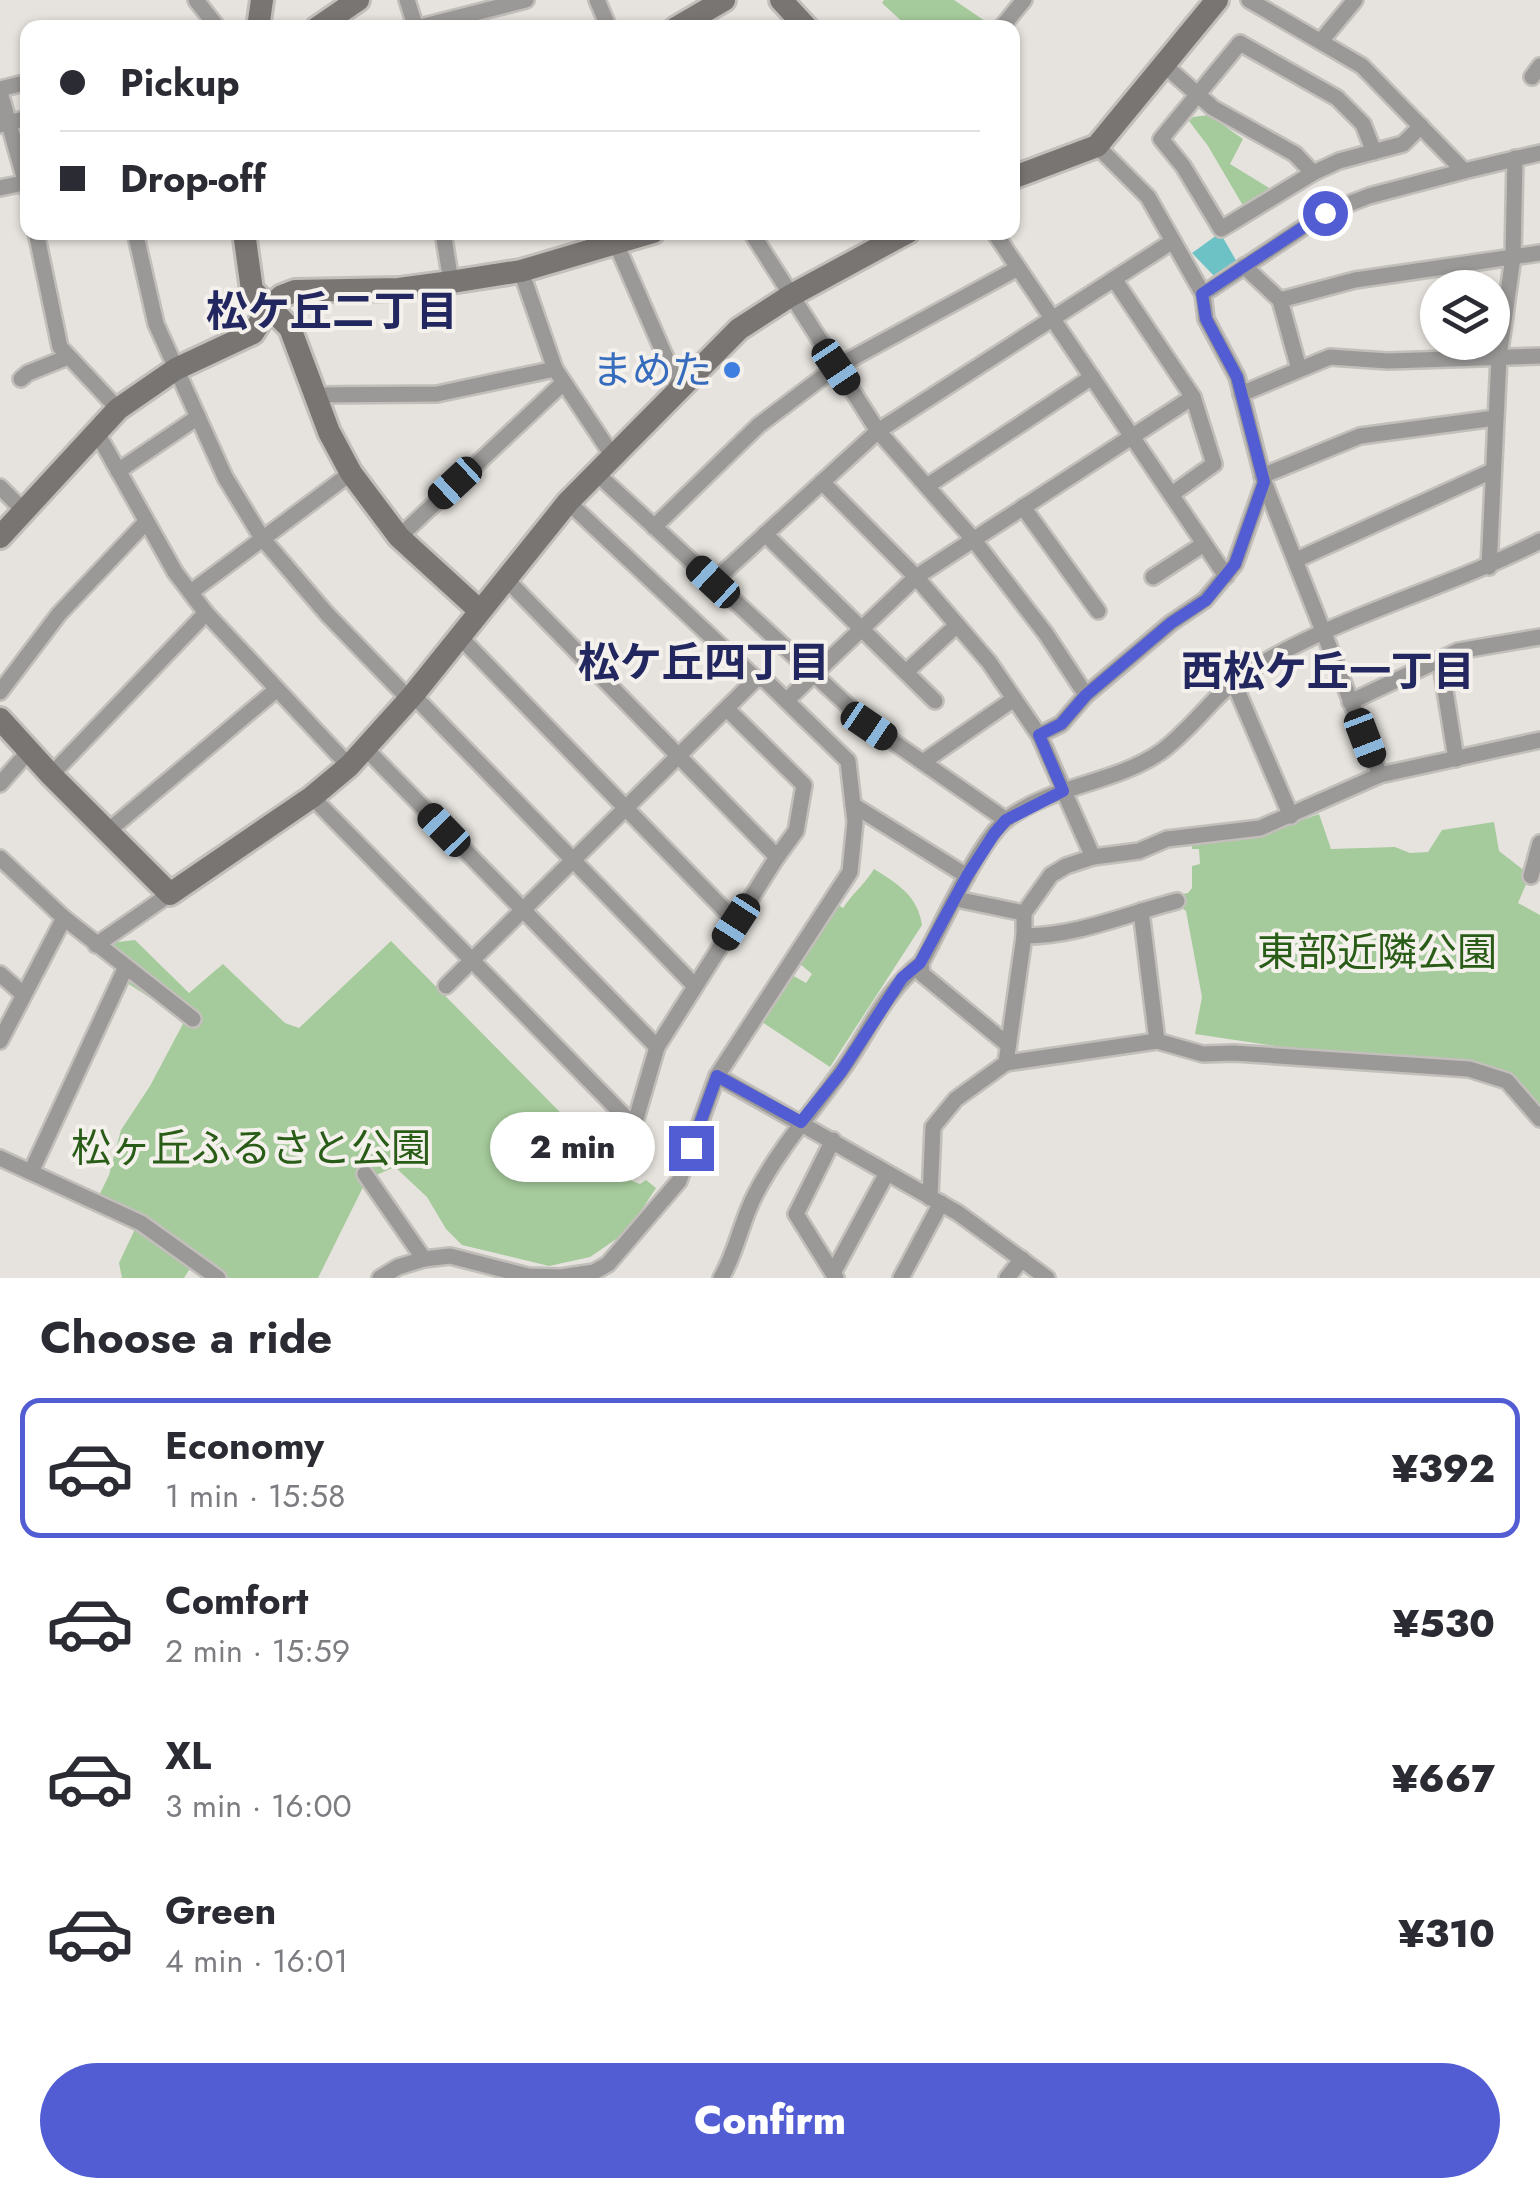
<!DOCTYPE html>
<html lang="en">
<head>
<meta charset="utf-8">
<style>
  :root { --surface:#fff; --page:#f2f2f3; --text:#2b2b33; --muted:#7c7c81; --line:#e1e1e2; --accent:#525dd3 }
  body { margin:0; font-family:Jost,"Noto Sans JP",sans-serif; background:var(--page); color:var(--text); height:100vh; display:flex; flex-direction:column; font-size:38px; white-space:nowrap }
  * { box-sizing:border-box; margin:0 }
  p { font-size:32px; color:var(--muted) }
  .icon { flex:none; width:55px; height:55px; fill:none; stroke:currentColor; stroke-width:2; stroke-linecap:round; stroke-linejoin:round }
  .map { position:relative; height:1278px; overflow:hidden }
  .drawer { display:flex; flex-direction:column; background:var(--surface); flex:1 }
  .drawer>* { flex:none }
  .hud { position:absolute; left:20px; top:20px; width:1000px; height:220px; border-radius:20px; box-shadow:0 2px 8px #0004; display:grid; align-content:center; height:220px; padding:0 40px; background:var(--surface) }
  .controls { position:absolute; left:1420px; top:270px; display:grid; gap:20px }
  .controls a { display:grid; place-items:center; width:90px; height:90px; border-radius:50%; background:var(--surface); box-shadow:0 2px 8px #0004; font-size:50px }
  .end { position:absolute; width:45px; height:45px; margin:-22px; border:12px solid #525dd3; background:#fff; box-shadow:0 0 0 5px #fff }
  .from { border-radius:50% }
  .bubble { position:absolute; height:70px; border-radius:35px; background:var(--surface); box-shadow:0 2px 8px #0004; font-size:32px; font-weight:800; line-height:70px; text-align:center }
  .car { position:absolute; width:30px; height:60px; margin:-30px -15px; border-radius:12px; box-shadow:0 0 8px 2px #0007; background:linear-gradient(#222 24%,#8ab4d8 0 40%,#222 0 76%,#8ab4d8 0 86%,#222 0) }
  .hud b { display:flex; align-items:center; gap:35px; height:95px; font-size:38px }
  .hud b+b { border-top:2px solid var(--line) }
  .hud i { width:25px; height:25px; background:var(--text) }
  ul { padding:0; list-style:none }
  li { display:flex; align-items:center; gap:30px; height:140px; margin:0 20px 15px; padding:0 20px; border:5px solid transparent; border-radius:20px }
  li div { flex:1 }
  li b { display:block; font-size:38px }
  li em { font-style:normal; font-weight:800 }
  li.current { border-color:var(--accent) }
  li>.icon { width:90px; height:90px; stroke-width:1.5 }
  h2 { padding:0 40px; font-size:45px; line-height:120px }
  .primary-button { display:flex; gap:20px; margin-top:auto; padding:20px 40px }
  .primary-button a { flex:1; height:115px; border-radius:60px; background:var(--accent); color:#fff; font-size:40px; font-weight:800; line-height:115px; text-align:center }
  .map>svg:first-child { display:block }
  .green { fill:#a5ca9b }
  .water { fill:#6cc2c5 }
  .lines { fill:none; stroke-linecap:round; stroke-linejoin:round }
  .street-casing { stroke:#c2bfbb; stroke-width:20 }
  .secondary-casing { stroke:#c2bfbb; stroke-width:28 }
  .street { stroke:#9b9998; stroke-width:15 }
  .secondary { stroke:#787573; stroke-width:22 }
  .route { stroke:#525dd3; stroke-width:12 }
  .shop-dot { fill:#3f7fe0; stroke:#f4f0eb; stroke-width:4 }
  .labels { text-anchor:middle; stroke-width:8; stroke-linejoin:round; paint-order:stroke }
  .shop-label { font-size:40px; fill:#366cbe; stroke:#f4f0eb; text-anchor:end }
  .park-label { font-size:40px; fill:#295c17; stroke:#f4f0eb }
  .neighbourhood-label { font-size:42px; font-weight:bold; fill:#222760; stroke:#f4f0eb }
</style>
</head>
<body>
<div class="map">
<svg width="1540" height="1278" viewBox="0 0 1540 1278">
  <rect width="100%" height="100%" fill="#e6e3de"/>
  <!-- green -->
  <g class="green">
    <path d="M884,0H954L994,27H908L882,3Z"/>
    <path d="M1209,115L1243,139L1230,164L1274,191L1245,209L1208,146L1189,121L1193,117Z"/>
    <path d="M1319,814L1331,849L1395,847L1410,853L1428,852L1442,830L1494,822L1499,851L1530,875L1518,903L1540,915V1110L1501,1071L1336,1055L1195,1034L1202,997L1186,911L1177,905L1178,895L1188,893L1192,888V866L1200,864L1199,849H1192V843L1269,832Z"/>
    <path d="M874,869C898,884 918,896 922,925L830,1067L762,1022L792,975L806,983L812,974L799,963L837,904L843,908C853,893 864,885 874,869Z"/>
    <path d="M135,940L189,993L223,964L285,1023L299,1028L391,941L625,1178L640,1184L646,1180L656,1188L628,1231L590,1257L549,1266L462,1245L446,1229L427,1197L395,1167L367,1179L318,1278H229L198,1256L184,1278H122L119,1263L135,1229L94,1206L109,1175L121,1130L150,1086L185,1020L127,983L109,943Z"/>
  </g>
  <!-- water -->
  <path class="water" d="M1217,235L1222,236L1237,262L1214,276L1192,253Z"/>
  <g class="lines">
    <!-- street casing -->
    <g class="street-casing">
      <g id="street">
        <path d="M196,0L218,28"/>
        <path d="M407,0L416,28L526,0"/>
        <path d="M597,0L609,28"/>
        <path d="M1249,0L1362,66L1464,171L1540,153"/>
        <path d="M1001,28L1024,0"/>
        <path d="M1321,41L1355,0"/>
        <path d="M1163,64L1213,108L1295,154L1313,173"/>
        <path d="M1532,77L1540,66"/>
        <path d="M0,89L28,82"/>
        <path d="M0,92L28,191"/>
        <path d="M0,125L28,118"/>
        <path d="M1097,146L1148,197L1203,294L1206,319L1237,377L1264,482L1380,775"/>
        <path d="M1374,152L1363,124L1337,98L1240,43L1161,139L1183,166L1221,229L1313,173L1339,161L1403,144L1421,126"/>
        <path d="M0,188L28,182"/>
        <path d="M36,232L60,347L118,409"/>
        <path d="M135,232L156,324L225,477L262,538L327,614L409,699"/>
        <path d="M443,232L451,282"/>
        <path d="M611,232L679,388"/>
        <path d="M751,232L878,431L973,539L1046,634L1086,695"/>
        <path d="M994,232L1226,576"/>
        <path d="M1244,266L1280,300L1299,369"/>
        <path d="M521,271L555,369L612,455"/>
        <path d="M1114,279L1193,397L1214,464L1172,494"/>
        <path d="M1203,294L1325,213L1369,196L1464,171"/>
        <path d="M1280,300L1355,280L1540,253"/>
        <path d="M21,379L28,373L68,357"/>
        <path d="M1241,394L1330,357L1388,361L1540,356"/>
        <path d="M313,395L437,394L555,369"/>
        <path d="M96,431L175,572L206,613L349,766"/>
        <path d="M118,471L198,417"/>
        <path d="M595,472L869,725L1006,820"/>
        <path d="M1262,476L1360,436L1495,418"/>
        <path d="M822,482L916,577L989,662L1039,735L1093,857"/>
        <path d="M927,486L1092,377"/>
        <path d="M0,487L24,511"/>
        <path d="M1023,507L1098,611"/>
        <path d="M654,527L759,425L836,367L1018,268"/>
        <path d="M765,534L935,701"/>
        <path d="M399,537L562,384"/>
        <path d="M1296,560L1492,471"/>
        <path d="M1489,567L1499,357L1513,257L1515,158"/>
        <path d="M1153,577L1204,544"/>
        <path d="M505,578L777,857"/>
        <path d="M713,582L878,431L1173,241"/>
        <path d="M191,592L351,473"/>
        <path d="M459,636L736,922"/>
        <path d="M1440,659L1456,759"/>
        <path d="M906,672L957,625"/>
        <path d="M1234,683L1291,816"/>
        <path d="M0,692L59,614L146,522"/>
        <path d="M413,695L695,986"/>
        <path d="M787,700L916,577L1193,397"/>
        <path d="M1350,702L1458,651L1540,637"/>
        <path d="M1039,735L1061,724L1086,695L1171,623L1205,600L1235,564L1264,482"/>
        <path d="M366,749L657,1047"/>
        <path d="M923,762L1014,699"/>
        <path d="M51,775L206,613"/>
        <path d="M0,784L29,751"/>
        <path d="M312,797L634,1126L657,1047L777,857L796,831L804,785L728,710"/>
        <path d="M853,805L967,876"/>
        <path d="M108,831L276,690"/>
        <path d="M0,858L64,918L193,1019"/>
        <path d="M1531,876L1540,843"/>
        <path d="M956,899L1024,913"/>
        <path d="M1141,911L1157,1041"/>
        <path d="M1024,936C1078,936 1126,914 1177,901"/>
        <path d="M96,945L170,894"/>
        <path d="M0,974L23,994"/>
        <path d="M446,986L756,679"/>
        <path d="M0,1041L64,918"/>
        <path d="M1007,1044L922,974L921,963C940,929 979,842 1006,820C1051,785 1113,784 1159,753C1192,730 1215,692 1249,671C1339,615 1446,589 1540,541"/>
        <path d="M1006,1063L1157,1041L1203,1054L1234,1053L1469,1069L1507,1081L1540,1119"/>
        <path d="M717,1076L958,1213L1047,1278"/>
        <path d="M833,1140L796,1214L836,1278"/>
        <path d="M0,1158L141,1223L218,1278"/>
        <path d="M31,1172L125,969"/>
        <path d="M365,1174L424,1259"/>
        <path d="M930,1198L933,1127L956,1099L1006,1063L1024,936V913L1051,875L1066,866L1093,857L1139,851L1167,839L1260,828L1380,775L1540,740"/>
        <path d="M833,1273L887,1173"/>
        <path d="M380,1278L398,1267L424,1259L450,1256L528,1276L561,1277L594,1272L608,1264L679,1181L717,1076L850,872L855,822L848,761L765,680L756,679L568,502"/>
        <path d="M721,1278C737,1251 741,1221 756,1193C778,1150 811,1113 839,1074C867,1037 884,991 921,963"/>
        <path d="M901,1278L941,1203"/>
        <path d="M1007,1278L1022,1259"/>
      </g>
    </g>
    <!-- secondary casing -->
    <g class="secondary-casing">
      <g id="secondary">
        <path d="M781,0L807,28"/>
        <path d="M258,28L262,0"/>
        <path d="M317,28L358,0"/>
        <path d="M676,28L724,0"/>
        <path d="M1012,178L1097,146L1217,0"/>
        <path d="M244,232L252,290L290,328L329,432L351,473L399,537L480,611"/>
        <path d="M0,537L118,409L176,369L253,333L269,307L282,296L295,291L399,289L451,282L521,271L653,232"/>
        <path d="M0,719L51,775L170,894L312,797L349,766L413,695L568,502L739,329L790,296L908,232"/>
      </g>
    </g>
    <!-- street -->
    <use href="#street" class="street"/>
    <!-- secondary -->
    <use href="#secondary" class="secondary"/>
  </g>
  <g class="lines">
    <!-- route -->
    <path class="route" d="M691,1148L717,1076L801,1122L841,1072L902,978L920,963L967,876L994,834L1006,820L1063,791L1039,735L1061,724L1086,695L1171,623L1206,600L1235,564L1264,482L1237,377L1206,319L1202,294L1325,213"/>
  </g>
  <!-- markers -->
  <circle class="shop-dot" cx="732" cy="370" r="10"/>
  <g class="labels">
    <!-- shop labels -->
    <g class="shop-label">
      <text x="712" y="384">まめた</text>
    </g>
    <!-- park labels -->
    <g class="park-label">
      <text x="1377" y="966">東部近隣公園</text>
      <text x="251" y="1162">松ヶ丘ふるさと公園</text>
    </g>
    <!-- neighbourhood labels -->
    <g class="neighbourhood-label">
      <text x="332" y="326">松ケ丘二丁目</text>
      <text x="704" y="677">松ケ丘四丁目</text>
      <text x="1328" y="686">西松ケ丘一丁目</text>
    </g>
  </g>
</svg>
<div class="controls">
<a><svg class="icon" aria-label="layers" viewBox="0 0 24 24"><path d="M12 4l9 5-9 5-9-5zM3 14l9 5 9-5"/></svg></a>
</div>
<i class="end from" style="left:1325px;top:213px"></i>
<i class="end" style="left:691px;top:1148px"></i>
<div class="bubble" style="left:490px;top:1112px;width:165px">2 min</div>
<i class="car" style="left:836px;top:367px;rotate:146deg"></i>
<i class="car" style="left:455px;top:483px;rotate:227deg"></i>
<i class="car" style="left:713px;top:582px;rotate:313deg"></i>
<i class="car" style="left:869px;top:726px;rotate:124deg"></i>
<i class="car" style="left:1365px;top:738px;rotate:159deg"></i>
<i class="car" style="left:444px;top:830px;rotate:316deg"></i>
<i class="car" style="left:736px;top:922px;rotate:213deg"></i>
<div class="hud">
<b><i class="from"></i>Pickup</b>
<b><i></i>Drop-off</b>
</div>
</div>
<section class="drawer">
<h2>Choose a ride</h2>
<ul>
<li class="current"><svg class="icon" aria-label="car" viewBox="0 0 24 24"><path d="M5 17H2v-5l4-1 3-4h7l3 4 3 1v5h-3M9 17h6M6 11h13"/><circle cx="7" cy="17" r="2"/><circle cx="17" cy="17" r="2"/></svg><div><b>Economy</b><p>1 min · 15:58</p></div><em>¥392</em></li>
<li><svg class="icon" aria-label="car" viewBox="0 0 24 24"><path d="M5 17H2v-5l4-1 3-4h7l3 4 3 1v5h-3M9 17h6M6 11h13"/><circle cx="7" cy="17" r="2"/><circle cx="17" cy="17" r="2"/></svg><div><b>Comfort</b><p>2 min · 15:59</p></div><em>¥530</em></li>
<li><svg class="icon" aria-label="car" viewBox="0 0 24 24"><path d="M5 17H2v-5l4-1 3-4h7l3 4 3 1v5h-3M9 17h6M6 11h13"/><circle cx="7" cy="17" r="2"/><circle cx="17" cy="17" r="2"/></svg><div><b>XL</b><p>3 min · 16:00</p></div><em>¥667</em></li>
<li><svg class="icon" aria-label="car" viewBox="0 0 24 24"><path d="M5 17H2v-5l4-1 3-4h7l3 4 3 1v5h-3M9 17h6M6 11h13"/><circle cx="7" cy="17" r="2"/><circle cx="17" cy="17" r="2"/></svg><div><b>Green</b><p>4 min · 16:01</p></div><em>¥310</em></li>
</ul>
<div class="primary-button"><a>Confirm</a></div>
</section>
</body>
</html>
